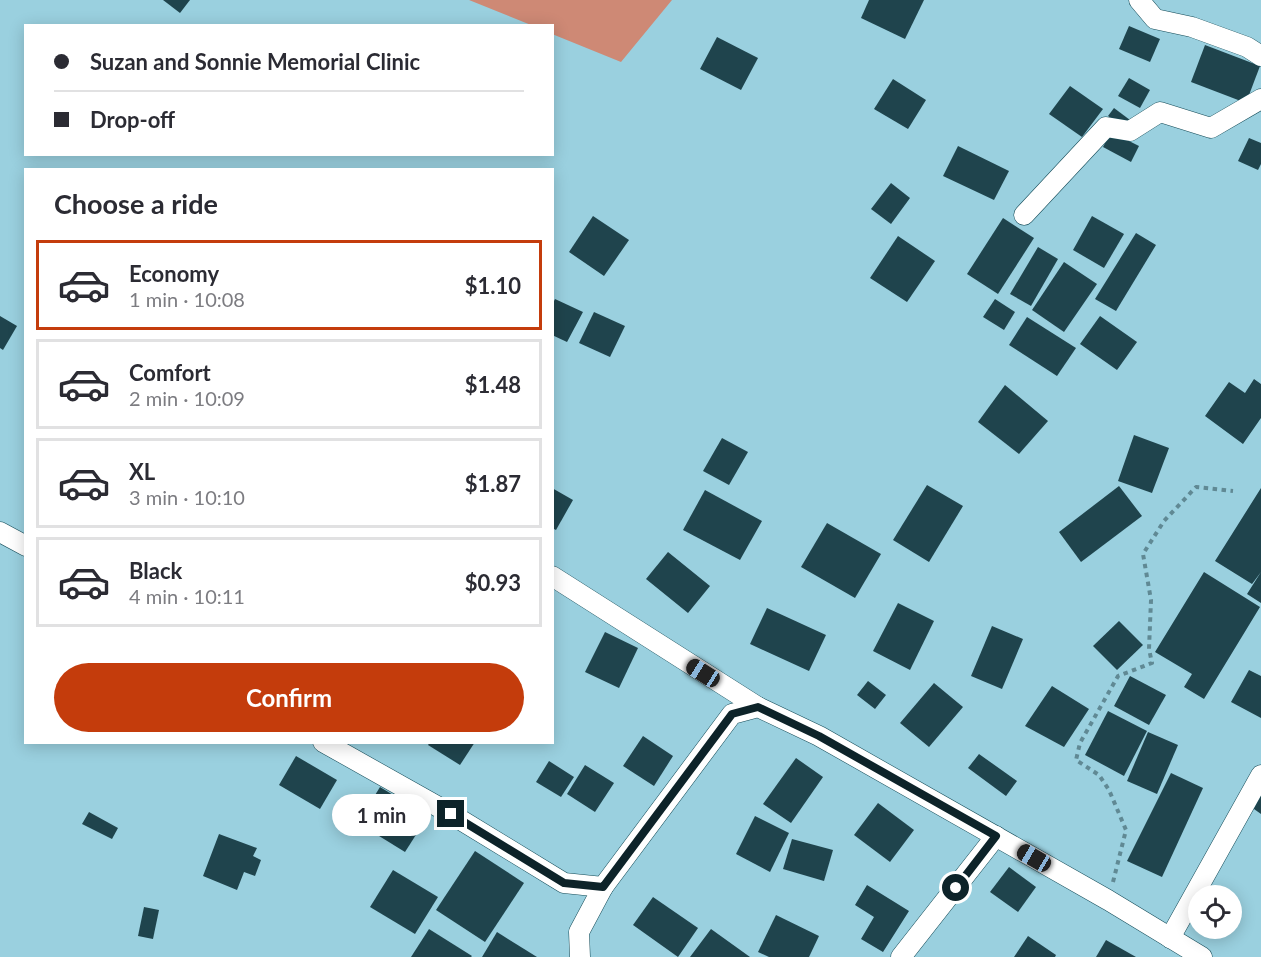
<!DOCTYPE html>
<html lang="en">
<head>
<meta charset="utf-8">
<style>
  :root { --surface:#fff; --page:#f2f2f3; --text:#2b2b33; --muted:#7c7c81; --line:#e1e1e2; --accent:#c43c0c }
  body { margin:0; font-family:Lato,sans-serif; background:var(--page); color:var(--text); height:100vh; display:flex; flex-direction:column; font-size:22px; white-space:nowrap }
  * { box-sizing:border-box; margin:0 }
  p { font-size:20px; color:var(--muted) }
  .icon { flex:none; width:33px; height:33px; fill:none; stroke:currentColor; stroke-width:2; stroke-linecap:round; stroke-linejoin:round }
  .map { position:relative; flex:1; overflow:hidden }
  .panel { position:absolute; left:24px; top:168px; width:530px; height:576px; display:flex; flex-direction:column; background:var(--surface); border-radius:0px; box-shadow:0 3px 15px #0003 }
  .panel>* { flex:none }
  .hud { position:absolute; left:24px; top:24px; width:530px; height:132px; border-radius:0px; box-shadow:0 3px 15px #0003; display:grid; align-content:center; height:132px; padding:0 30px; background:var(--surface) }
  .buttons { position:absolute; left:1188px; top:885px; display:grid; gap:12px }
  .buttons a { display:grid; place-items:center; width:54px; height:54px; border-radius:50%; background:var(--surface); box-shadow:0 3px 15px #0003; font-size:30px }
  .end { position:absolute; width:27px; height:27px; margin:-14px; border:8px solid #0d2329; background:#fff; box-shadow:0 0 0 3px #fff }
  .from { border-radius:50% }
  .bubble { position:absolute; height:42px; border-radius:21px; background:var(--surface); box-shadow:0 3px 15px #0003; font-size:20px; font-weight:700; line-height:42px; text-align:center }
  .car { position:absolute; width:18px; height:36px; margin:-18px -9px; border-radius:8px; box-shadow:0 0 4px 2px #0007; background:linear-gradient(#222 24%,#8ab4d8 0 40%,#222 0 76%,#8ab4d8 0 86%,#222 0) }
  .hud b { display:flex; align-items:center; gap:21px; height:57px; font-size:22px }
  .hud b+b { border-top:2px solid var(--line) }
  .hud i { width:15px; height:15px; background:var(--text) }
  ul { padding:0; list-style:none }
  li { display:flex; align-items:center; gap:18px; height:90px; margin:0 12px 9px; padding:0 18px; border:3px solid var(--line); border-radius:0px }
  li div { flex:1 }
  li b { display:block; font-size:22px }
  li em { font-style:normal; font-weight:700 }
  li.on { border-color:var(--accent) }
  li>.icon { width:54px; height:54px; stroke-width:1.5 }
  h2 { padding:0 30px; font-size:27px; line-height:72px }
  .cta { display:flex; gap:12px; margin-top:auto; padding:12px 30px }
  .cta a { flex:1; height:69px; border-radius:36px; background:var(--accent); color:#fff; font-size:24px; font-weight:700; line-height:69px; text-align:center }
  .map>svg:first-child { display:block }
  .green { fill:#ce8975 }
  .building { fill:#1f444d }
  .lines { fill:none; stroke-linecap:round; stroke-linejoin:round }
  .street-casing { stroke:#144b58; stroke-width:21 }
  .path { stroke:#608994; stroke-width:4; stroke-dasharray:4.5 4.5; stroke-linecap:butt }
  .street { stroke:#fff; stroke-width:20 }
  .route { stroke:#0d2329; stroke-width:8 }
</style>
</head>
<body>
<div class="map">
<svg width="1261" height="957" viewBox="0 0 1261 957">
  <rect width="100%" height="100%" fill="#9ad0df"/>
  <!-- green -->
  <path class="green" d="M469,0H672L621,62L552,34V26L531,25Z"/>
  <!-- building -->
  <g class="building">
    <path d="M163,0H190L180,13Z"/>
    <path d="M869,0H924L905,39L861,18Z"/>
    <path d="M1129,26L1160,39L1150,62L1119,49Z"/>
    <path d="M717,37L758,58L741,90L700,69Z"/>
    <path d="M1205,45L1260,66L1246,103L1191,82Z"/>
    <path d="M1129,78L1150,90L1140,108L1118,96Z"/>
    <path d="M893,79L926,100L908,129L874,109Z"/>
    <path d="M1070,86L1103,109L1082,137L1049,114Z"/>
    <path d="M1114,108L1130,120L1124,127L1108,116Z"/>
    <path d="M1111,132L1139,146L1131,162L1103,147Z"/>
    <path d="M1249,138L1261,143V164L1258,170L1238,161Z"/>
    <path d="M958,146L1009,171L994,200L943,176Z"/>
    <path d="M891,183L910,198L891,224L871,209Z"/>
    <path d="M593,216L629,240L604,276L569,252Z"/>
    <path d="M1092,216L1124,234L1104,268L1073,250Z"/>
    <path d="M1003,218L1034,238L998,294L967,274Z"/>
    <path d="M1136,233L1156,245L1116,311L1095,299Z"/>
    <path d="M898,236L935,261L907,302L870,278Z"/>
    <path d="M1038,247L1058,259L1031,306L1010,294Z"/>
    <path d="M1064,262L1097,284L1064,332L1032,310Z"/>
    <path d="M555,299L583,312L567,342L552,335V305Z"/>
    <path d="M995,299L1015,312L1004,330L983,317Z"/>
    <path d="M594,312L625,326L610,357L579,343Z"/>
    <path d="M0,316L17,326L3,350L0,348Z"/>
    <path d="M1100,316L1137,342L1117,370L1080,344Z"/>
    <path d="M1027,317L1076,348L1057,376L1009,345Z"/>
    <path d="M1254,379L1261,384V418L1243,444L1205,416L1229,382L1245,393Z"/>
    <path d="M1005,385L1048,421L1019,454L978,422Z"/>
    <path d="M1134,435L1169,448L1152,493L1118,481Z"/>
    <path d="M722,438L748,452L729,485L703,471Z"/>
    <path d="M927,485L963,506L929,562L893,540Z"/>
    <path d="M1119,486L1142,516L1081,562L1059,532Z"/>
    <path d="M552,488L573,500L556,530L552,528Z"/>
    <path d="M1261,488V603L1247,594L1261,572L1252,584L1215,561Z"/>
    <path d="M705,490L762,521L740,560L683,530Z"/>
    <path d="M827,523L881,554L855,598L801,567Z"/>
    <path d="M668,552L710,586L688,613L646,579Z"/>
    <path d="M1204,572L1260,607L1204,699L1184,687L1192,674L1155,652Z"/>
    <path d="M898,603L934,621L910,670L873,651Z"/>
    <path d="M767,608L826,635L809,671L750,644Z"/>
    <path d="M1119,621L1143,645L1117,670L1093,646Z"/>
    <path d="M992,626L1023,639L1002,689L971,676Z"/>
    <path d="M605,632L638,648L619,688L585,672Z"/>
    <path d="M1249,670L1261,676V718L1231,702Z"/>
    <path d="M1130,676L1166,695L1149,725L1114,706Z"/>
    <path d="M868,681L886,695L875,709L857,695Z"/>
    <path d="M934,683L963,707L929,747L900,723Z"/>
    <path d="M1052,686L1089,709L1064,747L1025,726Z"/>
    <path d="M1108,711L1147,731L1124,776L1085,755Z"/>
    <path d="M1148,732L1178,745L1157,794L1127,781Z"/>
    <path d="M643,736L673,756L654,786L623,766Z"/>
    <path d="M430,742H475L460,765L428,745Z"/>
    <path d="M979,754L1017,781L1006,796L968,768Z"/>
    <path d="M296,756L337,780L320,809L279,785Z"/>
    <path d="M796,758L823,777L791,823L763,804Z"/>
    <path d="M549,761L574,777L561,797L536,782Z"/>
    <path d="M585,765L614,783L595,812L567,794Z"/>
    <path d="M1171,773L1203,788L1162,877L1127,861Z"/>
    <path d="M1261,784V814L1247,804Z"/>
    <path d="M380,787L428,816L405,852L358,823Z"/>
    <path d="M878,803L914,830L890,862L854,835Z"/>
    <path d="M89,812L118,828L112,839L82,824Z"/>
    <path d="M755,816L789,833L770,872L736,854Z"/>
    <path d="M219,834L257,848L253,856L261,860L255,876L244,872L237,890L203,876Z"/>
    <path d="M792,839L833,850L824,881L783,869Z"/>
    <path d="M475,851L524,883L485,942L436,910Z"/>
    <path d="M1009,867L1036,887L1018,912L990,892Z"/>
    <path d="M393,870L438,897L415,934L370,907Z"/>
    <path d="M867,885L909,911L883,952L861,939L874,917L855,905Z"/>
    <path d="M653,897L698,928L678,957L633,925Z"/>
    <path d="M144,907L159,910L153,939L138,936Z"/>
    <path d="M776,915L819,936L809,957H769L758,952Z"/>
    <path d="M429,929L472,956L471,957H411Z"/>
    <path d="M711,929L750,957H690Z"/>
    <path d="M497,932L537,957H482Z"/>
    <path d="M1028,936L1056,955L1055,957H1014Z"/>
    <path d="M1106,940L1136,957H1096Z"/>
  </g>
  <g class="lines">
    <!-- street casing -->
    <g class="street-casing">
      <g id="street">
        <path d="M1139,0L1155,19L1192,27L1247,47L1261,56"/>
        <path d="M1024,215L1106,127L1130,131L1160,112L1211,128L1261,99"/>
        <path d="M0,532L26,546"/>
        <path d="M552,576L758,707"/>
        <path d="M323,742L451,814L564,883L603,887L732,714L758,707L819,736L1108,900L1202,957"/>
        <path d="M1170,938L1261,775"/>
        <path d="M580,957L579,932L603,887"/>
        <path d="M901,957L996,836"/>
      </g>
    </g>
    <!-- path -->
    <path class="path" d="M1113,882L1126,830L1109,790L1099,775L1076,760L1080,743L1118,676L1152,663L1149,649L1151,600L1143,554L1164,521L1196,487L1233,491"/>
    <!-- street -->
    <use href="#street" class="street"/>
  </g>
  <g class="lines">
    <!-- route -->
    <path class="route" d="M451,814L564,883L603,887L732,714L758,707L819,736L996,836L956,888"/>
  </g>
</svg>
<div class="buttons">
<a><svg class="icon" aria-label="locate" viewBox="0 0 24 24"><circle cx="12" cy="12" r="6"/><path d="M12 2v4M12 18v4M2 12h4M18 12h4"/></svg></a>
</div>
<i class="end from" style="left:956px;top:888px"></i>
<i class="end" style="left:451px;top:814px"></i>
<div class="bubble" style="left:332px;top:794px;width:99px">1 min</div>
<i class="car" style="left:703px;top:673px;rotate:302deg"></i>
<i class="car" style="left:1034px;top:858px;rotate:300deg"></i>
<div class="hud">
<b><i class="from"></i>Suzan and Sonnie Memorial Clinic</b>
<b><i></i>Drop-off</b>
</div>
<section class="panel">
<h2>Choose a ride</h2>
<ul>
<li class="on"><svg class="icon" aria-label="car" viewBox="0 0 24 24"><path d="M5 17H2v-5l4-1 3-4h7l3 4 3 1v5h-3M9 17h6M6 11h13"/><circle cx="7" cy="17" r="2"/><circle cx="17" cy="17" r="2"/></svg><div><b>Economy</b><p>1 min · 10:08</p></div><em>$1.10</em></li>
<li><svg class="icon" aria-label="car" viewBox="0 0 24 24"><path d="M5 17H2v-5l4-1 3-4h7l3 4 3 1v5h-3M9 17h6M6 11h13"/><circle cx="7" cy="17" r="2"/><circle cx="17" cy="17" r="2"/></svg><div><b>Comfort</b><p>2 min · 10:09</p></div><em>$1.48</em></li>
<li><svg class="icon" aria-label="car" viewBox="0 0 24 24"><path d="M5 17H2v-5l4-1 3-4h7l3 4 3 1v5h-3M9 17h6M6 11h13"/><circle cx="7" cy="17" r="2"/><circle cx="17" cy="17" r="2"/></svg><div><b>XL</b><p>3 min · 10:10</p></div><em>$1.87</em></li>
<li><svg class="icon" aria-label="car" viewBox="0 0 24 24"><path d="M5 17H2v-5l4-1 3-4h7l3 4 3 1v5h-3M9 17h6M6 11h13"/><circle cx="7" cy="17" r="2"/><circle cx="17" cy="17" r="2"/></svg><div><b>Black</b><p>4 min · 10:11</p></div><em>$0.93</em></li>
</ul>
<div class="cta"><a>Confirm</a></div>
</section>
</div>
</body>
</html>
